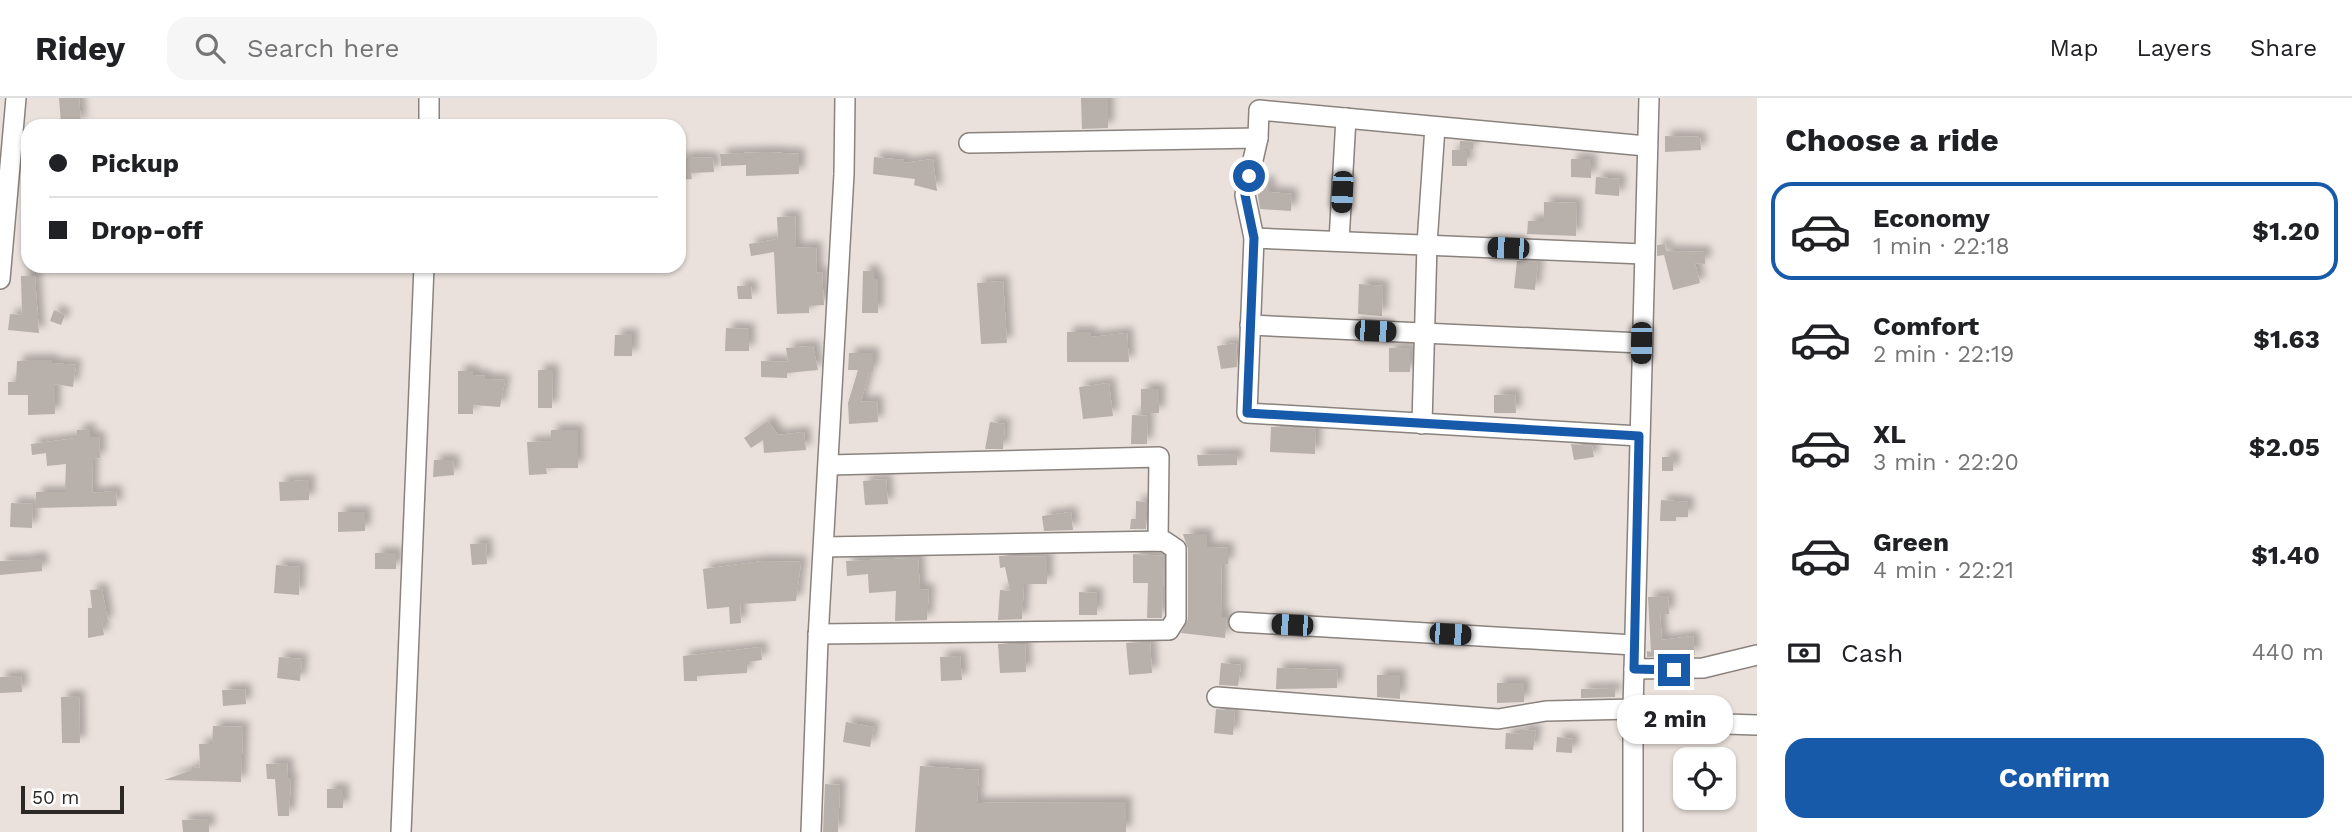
<!DOCTYPE html>
<html lang="en">
<head>
<meta charset="utf-8">
<style>
  :root { --surface:#fff; --page:#f6f6f6; --text:#202124; --muted:#757577; --line:#e0e0e0; --accent:#185aaa }
  body { margin:0; font-family:"Work Sans",sans-serif; background:var(--page); color:var(--text); height:100vh; display:flex; flex-direction:column; font-size:26px; white-space:nowrap }
  * { box-sizing:border-box; margin:0 }
  p { font-size:23px; color:var(--muted) }
  .icon { flex:none; width:38px; height:38px; fill:none; stroke:currentColor; stroke-width:2; stroke-linecap:round; stroke-linejoin:round }
  .map { position:relative; flex:1; overflow:hidden }
  .drawer { display:flex; flex-direction:column; background:var(--surface); width:595px }
  .drawer>* { flex:none }
  .guide { position:absolute; left:21px; top:21px; width:665px; height:154px; border-radius:21px; box-shadow:0 2px 5px #0004; display:grid; align-content:center; height:154px; padding:0 28px; background:var(--surface) }
  .fabs { position:absolute; left:1673px; top:649px; display:grid; gap:14px }
  .fabs a { display:grid; place-items:center; width:63px; height:63px; border-radius:14px; background:var(--surface); box-shadow:0 2px 5px #0004; font-size:35px }
  .scale { position:absolute; left:21px; bottom:18px; width:103px; box-sizing:border-box; padding-left:7px; border:4px solid #2b2826; border-top:0; font-size:19px; line-height:24px; white-space:nowrap; color:#2b2826; -webkit-text-stroke:5px #fff; paint-order:stroke }
  .end { position:absolute; width:32px; height:32px; margin:-16px; border:9px solid #185aaa; background:#fff; box-shadow:0 0 0 4px #fff }
  .from { border-radius:50% }
  .bubble { position:absolute; height:49px; border-radius:21px; background:var(--surface); box-shadow:0 2px 5px #0004; font-size:23px; font-weight:700; line-height:49px; text-align:center }
  .car { position:absolute; width:21px; height:42px; margin:-21px -10px; border-radius:9px; box-shadow:0 0 5px 2px #0007; background:linear-gradient(#222 24%,#8ab4d8 0 40%,#222 0 76%,#8ab4d8 0 86%,#222 0) }
  .guide b { display:flex; align-items:center; gap:24px; height:66px; font-size:26px }
  .guide b+b { border-top:2px solid var(--line) }
  .guide i { width:18px; height:18px; background:var(--text) }
  ul { padding:0; list-style:none }
  li { display:flex; align-items:center; gap:21px; height:98px; margin:0 14px 10px; padding:0 14px; border:4px solid transparent; border-radius:21px }
  li div { flex:1 }
  li b { display:block; font-size:26px }
  li em { font-style:normal; font-weight:700 }
  li.active { border-color:var(--accent) }
  li>.icon { width:63px; height:63px; stroke-width:1.5 }
  h2 { padding:0 28px; font-size:32px; line-height:84px }
  .pay { display:flex; align-items:center; gap:18px; height:77px; padding:0 28px; font-size:26px }
  .pay p { margin-inline-start:auto }
  .cta { display:flex; gap:14px; margin-top:auto; padding:14px 28px }
  .cta a { flex:1; height:80px; border-radius:21px; background:var(--accent); color:#fff; font-size:28px; font-weight:700; line-height:80px; text-align:center }
  header { display:flex; align-items:center; gap:42px; box-sizing:border-box; height:98px; padding:0 35px; background:var(--surface); border-bottom:2px solid var(--line) }
  header strong { font-size:33px }
  nav { display:flex; gap:38px; margin-inline-start:auto; font-size:24px }
  .search { width:490px; height:63px; background:var(--page); display:flex; align-items:center; gap:18px; box-sizing:border-box; padding:0 24px; border-radius:21px; color:var(--muted); font-size:26px }
  main { display:flex; flex:1; min-height:0 }
  .map>svg:first-child { display:block }
  .building { fill:#b8b0aa; filter:url(#shadow) }
  .lines { fill:none; stroke-linecap:round; stroke-linejoin:round }
  .minor-casing { stroke:#8a827d; stroke-width:22 }
  .minor { stroke:#fff; stroke-width:19 }
  .route { stroke:#185aaa; stroke-width:9 }
</style>
</head>
<body>
<header>
<strong>Ridey</strong>
<div class="search"><svg class="icon" aria-label="search" viewBox="0 0 24 24"><circle cx="10" cy="10" r="6"/><path d="M15 15l6 6"/></svg>Search here</div>
<nav><a>Map</a><a>Layers</a><a>Share</a></nav>
</header>
<main>
<div class="map">
<svg width="1757" height="734" viewBox="0 0 1757 734">
  <defs>
    <filter id="shadow"><feDropShadow dx="6" dy="-6" stdDeviation="3.5" flood-color="#0004"/></filter>
  </defs>
  <rect width="100%" height="100%" fill="#eae1dc"/>
  <!-- building -->
  <g class="building">
    <path d="M59,0H79L81,25H61Z"/>
    <path d="M1081,0H1108V30L1082,31Z"/>
    <path d="M26,31L28,70H22Z"/>
    <path d="M1665,38L1700,39L1701,52L1665,54Z"/>
    <path d="M1460,43L1473,44V51H1460Z"/>
    <rect x="1452" y="52" width="15" height="16"/>
    <path d="M766,54L799,56V76L746,78V67L721,68L720,56Z"/>
    <path d="M689,59L713,60L714,74L691,75L692,81L679,82V61Z"/>
    <path d="M874,59L904,62V65L933,61L937,93L914,87L915,81L873,76Z"/>
    <path d="M1571,61H1591V80L1571,79Z"/>
    <path d="M1596,79L1620,81L1619,98L1595,96Z"/>
    <path d="M1261,84H1269V94L1292,96L1291,113L1260,111L1258,97Z"/>
    <path d="M1544,104L1577,105L1576,138L1527,136L1528,123H1544Z"/>
    <path d="M795,118L796,150L816,149L817,175L822,174L824,207L809,208V215L777,216L774,154L751,158L749,146L778,141L777,119Z"/>
    <path d="M1665,146L1666,153L1705,154V166L1695,165L1700,185L1673,192L1664,157L1657,158V147Z"/>
    <path d="M1517,163L1538,164L1535,192L1514,190Z"/>
    <path d="M863,173H874V181H878V215H862Z"/>
    <path d="M21,178H35L39,235L8,232L10,216L22,217Z"/>
    <path d="M1003,183L1007,245L981,246L977,185Z"/>
    <path d="M1359,186L1383,188L1382,218L1358,216Z"/>
    <path d="M737,188H751L752,201H738Z"/>
    <path d="M54,212L65,217L61,227L50,223Z"/>
    <path d="M726,230L749,231V253H725Z"/>
    <path d="M1067,234H1091V239L1127,235L1129,264H1067Z"/>
    <path d="M632,236V258H614L615,237Z"/>
    <path d="M1236,245L1237,269L1221,271L1217,248Z"/>
    <path d="M813,248L818,272L787,275V280L761,279V263L788,264L786,250Z"/>
    <rect x="1389" y="250" width="21" height="24"/>
    <path d="M849,255H873V273H869L861,304L877,303L878,324L849,326L848,305L858,272H848Z"/>
    <path d="M31,262H52V265L76,267L73,289L55,286V316L28,317V297H8V284H16L17,263Z"/>
    <path d="M538,272H553L552,310H538Z"/>
    <path d="M458,273H473V277L485,278V281L505,282L500,309L473,307V316H458Z"/>
    <path d="M1109,285L1113,318L1083,321L1079,289Z"/>
    <rect x="1141" y="291" width="18" height="24"/>
    <path d="M1515,296L1516,315H1494V297Z"/>
    <path d="M1132,317L1148,318L1147,346H1131Z"/>
    <path d="M768,323L778,337L804,334L806,352L764,355L763,342L751,350L744,340Z"/>
    <path d="M990,324L1005,326L1003,351H985Z"/>
    <path d="M1271,329L1316,331L1315,356L1270,354Z"/>
    <path d="M90,331V339H99L100,360L93,361L92,395L116,393L117,408L36,410V394H65L66,366L47,368L46,355L32,357L31,346L77,340V332Z"/>
    <path d="M551,332H578V370H546L547,376L529,377L527,344L551,343Z"/>
    <path d="M1571,346L1592,348L1594,359L1574,362Z"/>
    <path d="M1237,356V367L1198,368L1197,357Z"/>
    <path d="M1662,359H1674L1673,373H1662Z"/>
    <path d="M434,362H453L454,377L433,379Z"/>
    <path d="M886,381L888,406L865,407L863,383Z"/>
    <path d="M309,382V402L280,403L279,384Z"/>
    <path d="M1661,402L1688,404V419H1676V423H1660Z"/>
    <path d="M1136,403L1146,404V431H1130L1131,421H1136Z"/>
    <path d="M11,405L33,406L32,430L10,429Z"/>
    <path d="M338,414H365V433L338,434Z"/>
    <path d="M1071,414L1073,432L1044,433L1042,418Z"/>
    <path d="M1183,436H1207V449L1228,450V466H1221L1222,519H1227L1225,540L1181,535L1188,521V451Z"/>
    <path d="M486,445L487,466L472,467L470,446Z"/>
    <rect x="375" y="455" width="21" height="16"/>
    <path d="M1133,456L1164,458L1162,520H1147L1148,485H1133Z"/>
    <path d="M999,458L1047,459V486H1024L1022,521L998,522L1000,492L1010,493L1005,469L1000,470Z"/>
    <path d="M30,460H42V473L0,477V463L30,462Z"/>
    <path d="M918,460L920,491L929,492L927,522L895,523L896,493L869,495L868,476L847,478L846,463Z"/>
    <path d="M763,463L801,464L796,503L740,506L741,525L730,526L729,509L707,511L703,471Z"/>
    <path d="M276,467L300,469L299,497L274,495Z"/>
    <path d="M102,491L108,524H102L104,537L88,540V510H92L90,492Z"/>
    <path d="M1079,494L1097,495V517H1079Z"/>
    <path d="M1668,498L1669,516H1660L1662,542L1693,538L1695,557L1647,559V553L1651,554L1648,499Z"/>
    <path d="M1150,544L1152,575L1129,577L1126,545Z"/>
    <path d="M998,546H1025L1026,574L1000,575Z"/>
    <path d="M761,549L762,562L747,564V575L697,578V583H684L683,558Z"/>
    <path d="M960,558L962,582L941,583L940,559Z"/>
    <path d="M279,559L302,561L300,583L277,580Z"/>
    <path d="M1221,565L1241,567L1238,588L1219,587Z"/>
    <path d="M1277,570L1338,572L1337,590L1276,591Z"/>
    <path d="M1377,577H1400V601L1377,599Z"/>
    <path d="M21,578L22,594L0,595V579Z"/>
    <path d="M1497,585H1524V604L1497,605Z"/>
    <path d="M1615,590V599L1581,600V591Z"/>
    <path d="M245,591L246,606L223,608L222,592Z"/>
    <path d="M79,598L80,645H62L61,599Z"/>
    <path d="M1216,611L1235,613L1233,637L1214,635Z"/>
    <path d="M846,624L874,629L870,649L843,644Z"/>
    <path d="M213,628L243,629L241,684L164,682L192,672V669L200,670L199,646H212Z"/>
    <path d="M1521,631L1536,633L1533,652L1505,651L1506,635L1521,636Z"/>
    <path d="M1557,639L1573,641L1572,655L1556,654Z"/>
    <path d="M287,665L288,680H291L289,718H278L275,681H267L266,666Z"/>
    <path d="M920,668L979,672L977,705L1126,704V734H915Z"/>
    <path d="M825,686L840,687L838,734H823Z"/>
    <rect x="327" y="691" width="16" height="19"/>
    <path d="M209,721V734H183L182,722Z"/>
  </g>
  <g class="lines">
    <!-- minor casing -->
    <g class="minor-casing">
      <g id="minor">
        <path d="M429,28V0"/>
        <path d="M969,45L1258,40"/>
        <path d="M1254,140L1643,156"/>
        <path d="M1339,143L1346,20"/>
        <path d="M0,181L16,0"/>
        <path d="M1250,227L1641,245"/>
        <path d="M1422,326L1427,146L1435,29"/>
        <path d="M1639,338L1247,315L1254,140L1245,97L1258,40L1259,12L1646,48"/>
        <path d="M829,367L1159,359L1158,443"/>
        <path d="M1239,524L1634,547"/>
        <path d="M818,536L1169,532L1176,521V451L1164,443L824,449"/>
        <path d="M1634,571L1703,570L1757,557"/>
        <path d="M1217,599L1498,621L1546,613L1633,611"/>
        <path d="M1633,623L1757,627"/>
        <path d="M401,734L424,168"/>
        <path d="M811,734L818,541L844,76L845,0"/>
        <path d="M1633,734V611L1649,0"/>
      </g>
    </g>
    <!-- minor -->
    <use href="#minor" class="minor"/>
  </g>
  <g class="lines">
    <!-- route -->
    <path class="route" d="M1249,78L1245,97L1254,140L1247,315L1639,338L1634,571L1674,572"/>
  </g>
</svg>
<div class="fabs">
<a><svg class="icon" aria-label="locate" viewBox="0 0 24 24"><circle cx="12" cy="12" r="6"/><path d="M12 2v4M12 18v4M2 12h4M18 12h4"/></svg></a>
</div>
<div class="scale">50 m</div>
<i class="end from" style="left:1249px;top:78px"></i>
<i class="end" style="left:1674px;top:572px"></i>
<div class="bubble" style="left:1617px;top:597px;width:116px">2 min</div>
<i class="car" style="left:1342px;top:94px;rotate:183deg"></i>
<i class="car" style="left:1508px;top:150px;rotate:272deg"></i>
<i class="car" style="left:1375px;top:233px;rotate:93deg"></i>
<i class="car" style="left:1641px;top:245px;rotate:181deg"></i>
<i class="car" style="left:1292px;top:527px;rotate:273deg"></i>
<i class="car" style="left:1450px;top:536px;rotate:93deg"></i>
<div class="guide">
<b><i class="from"></i>Pickup</b>
<b><i></i>Drop-off</b>
</div>
</div>
<section class="drawer">
<h2>Choose a ride</h2>
<ul>
<li class="active"><svg class="icon" aria-label="car" viewBox="0 0 24 24"><path d="M5 17H2v-5l4-1 3-4h7l3 4 3 1v5h-3M9 17h6M6 11h13"/><circle cx="7" cy="17" r="2"/><circle cx="17" cy="17" r="2"/></svg><div><b>Economy</b><p>1 min · 22:18</p></div><em>$1.20</em></li>
<li><svg class="icon" aria-label="car" viewBox="0 0 24 24"><path d="M5 17H2v-5l4-1 3-4h7l3 4 3 1v5h-3M9 17h6M6 11h13"/><circle cx="7" cy="17" r="2"/><circle cx="17" cy="17" r="2"/></svg><div><b>Comfort</b><p>2 min · 22:19</p></div><em>$1.63</em></li>
<li><svg class="icon" aria-label="car" viewBox="0 0 24 24"><path d="M5 17H2v-5l4-1 3-4h7l3 4 3 1v5h-3M9 17h6M6 11h13"/><circle cx="7" cy="17" r="2"/><circle cx="17" cy="17" r="2"/></svg><div><b>XL</b><p>3 min · 22:20</p></div><em>$2.05</em></li>
<li><svg class="icon" aria-label="car" viewBox="0 0 24 24"><path d="M5 17H2v-5l4-1 3-4h7l3 4 3 1v5h-3M9 17h6M6 11h13"/><circle cx="7" cy="17" r="2"/><circle cx="17" cy="17" r="2"/></svg><div><b>Green</b><p>4 min · 22:21</p></div><em>$1.40</em></li>
</ul>
<div class="pay"><svg class="icon" aria-label="cash" viewBox="0 0 24 24"><path d="M3 7h18v10H3z"/><circle cx="12" cy="12" r="2"/></svg>Cash<p>440 m</p></div>
<div class="cta"><a>Confirm</a></div>
</section>
</main>
</body>
</html>
